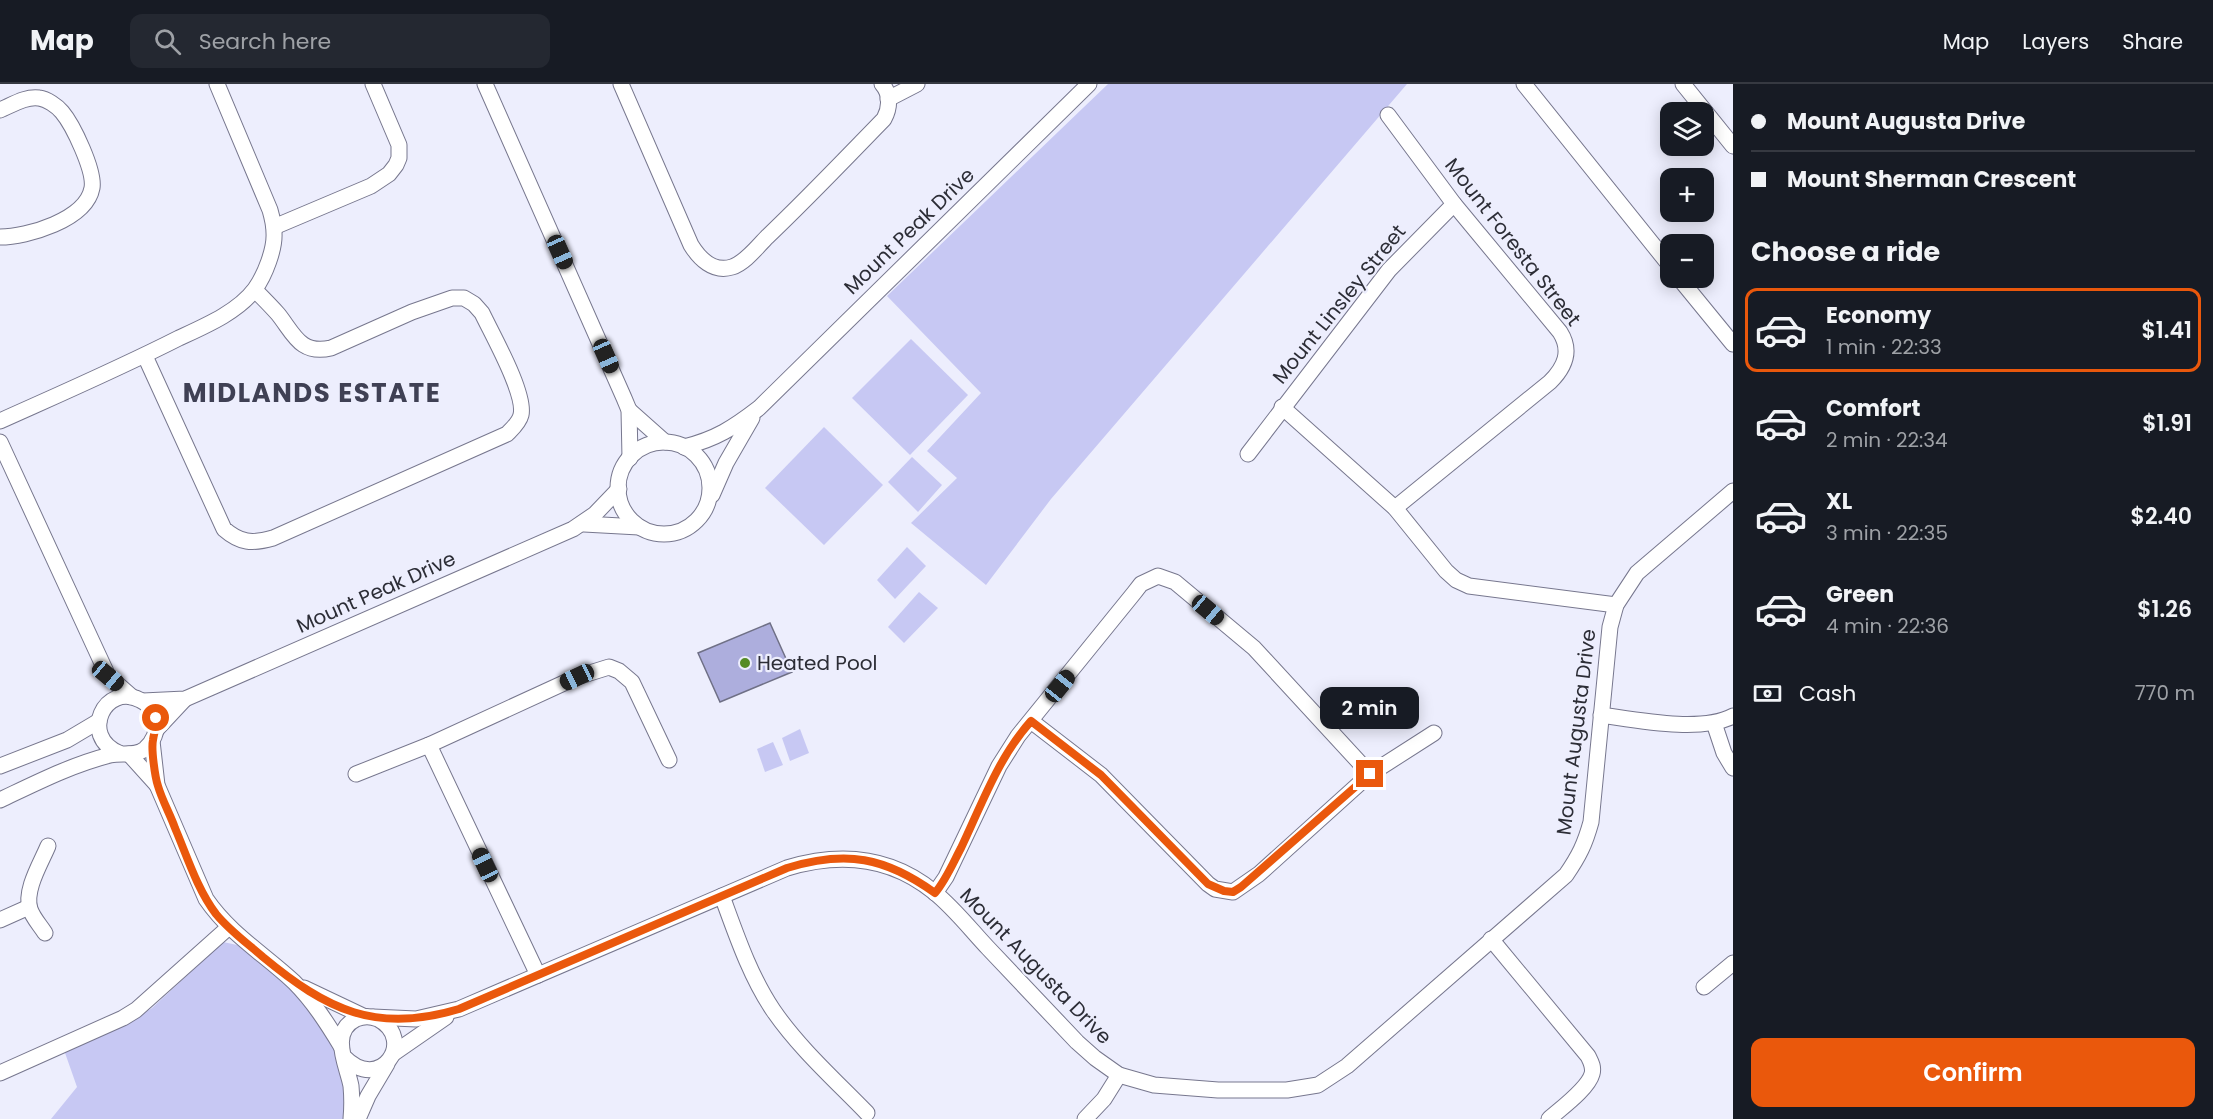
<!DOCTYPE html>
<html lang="en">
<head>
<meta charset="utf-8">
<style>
  :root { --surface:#171b24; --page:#242831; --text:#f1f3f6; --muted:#9ea1a6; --line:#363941; --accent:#ea580c }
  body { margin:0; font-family:Poppins,sans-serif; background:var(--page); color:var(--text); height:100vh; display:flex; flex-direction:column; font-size:22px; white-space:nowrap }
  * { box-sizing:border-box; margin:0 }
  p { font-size:20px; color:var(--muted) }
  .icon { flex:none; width:33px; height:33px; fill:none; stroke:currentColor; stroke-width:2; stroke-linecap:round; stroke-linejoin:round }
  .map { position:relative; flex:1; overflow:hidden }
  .drawer { display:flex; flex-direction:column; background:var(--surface); width:480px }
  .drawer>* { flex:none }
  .guide { display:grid; align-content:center; height:132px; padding:0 18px; background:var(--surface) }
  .tools { position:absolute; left:1660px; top:18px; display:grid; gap:12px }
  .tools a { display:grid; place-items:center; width:54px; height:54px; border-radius:12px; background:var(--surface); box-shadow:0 3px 15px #0003; font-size:30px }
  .end { position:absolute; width:27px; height:27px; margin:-14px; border:8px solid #ea580c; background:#fff; box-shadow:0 0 0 3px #fff }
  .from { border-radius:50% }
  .bubble { position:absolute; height:42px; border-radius:12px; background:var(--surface); box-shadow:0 3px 15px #0003; font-size:20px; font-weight:600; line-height:42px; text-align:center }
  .car { position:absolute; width:18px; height:36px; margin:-18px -9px; border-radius:8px; box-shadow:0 0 4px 2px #0007; background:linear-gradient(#222 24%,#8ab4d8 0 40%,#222 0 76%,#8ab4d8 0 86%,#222 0) }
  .guide b { display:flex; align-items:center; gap:21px; height:57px; font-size:22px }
  .guide b+b { border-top:2px solid var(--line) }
  .guide i { width:15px; height:15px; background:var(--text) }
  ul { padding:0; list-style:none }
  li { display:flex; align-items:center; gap:18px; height:84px; margin:0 12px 9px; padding:0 6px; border:3px solid transparent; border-radius:12px }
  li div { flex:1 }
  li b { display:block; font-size:22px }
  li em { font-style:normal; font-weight:600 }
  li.active { border-color:var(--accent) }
  li>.icon { width:54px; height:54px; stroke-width:1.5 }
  h2 { padding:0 18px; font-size:27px; line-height:72px }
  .pay { display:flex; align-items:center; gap:15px; height:66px; padding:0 18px; font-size:22px }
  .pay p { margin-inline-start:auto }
  .action { display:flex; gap:12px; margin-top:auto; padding:12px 18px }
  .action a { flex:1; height:69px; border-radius:12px; background:var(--accent); color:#fff; font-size:24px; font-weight:600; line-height:69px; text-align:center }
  header { display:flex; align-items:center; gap:36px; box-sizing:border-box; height:84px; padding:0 30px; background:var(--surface); border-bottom:2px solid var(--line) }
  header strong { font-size:28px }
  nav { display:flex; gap:33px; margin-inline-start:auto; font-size:21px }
  .search { width:420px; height:54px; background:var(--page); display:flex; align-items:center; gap:15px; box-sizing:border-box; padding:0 21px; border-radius:12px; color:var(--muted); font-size:22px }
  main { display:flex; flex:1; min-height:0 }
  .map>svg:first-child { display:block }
  .green { fill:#c7c8f3 }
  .building { fill:#adaedd; stroke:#6f7086; stroke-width:1.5 }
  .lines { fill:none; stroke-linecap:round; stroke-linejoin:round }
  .minor-casing { stroke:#77778e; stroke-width:17 }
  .minor { stroke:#fff; stroke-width:15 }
  .route { stroke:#ea580c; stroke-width:8 }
  .poi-dot { fill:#558b25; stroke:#edeefd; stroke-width:2 }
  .labels { text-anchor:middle; stroke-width:4.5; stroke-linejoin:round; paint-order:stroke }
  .street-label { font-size:20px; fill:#2c2d36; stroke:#edeefd }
  .poi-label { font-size:20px; fill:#2c2d36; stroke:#edeefd; text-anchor:start }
  .district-label { font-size:26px; font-weight:bold; letter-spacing:1.5px; fill:#3f4054; stroke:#edeefd }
</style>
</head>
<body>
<header>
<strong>Map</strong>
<div class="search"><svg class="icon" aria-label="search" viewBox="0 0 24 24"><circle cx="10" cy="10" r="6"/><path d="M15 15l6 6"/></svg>Search here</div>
<nav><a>Map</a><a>Layers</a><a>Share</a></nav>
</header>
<main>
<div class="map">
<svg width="1733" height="1035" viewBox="0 0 1733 1035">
  <rect width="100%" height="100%" fill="#edeefd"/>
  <!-- green -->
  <g class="green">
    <path d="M1108,0H1407L1051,415L986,501L911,439L957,394L927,367L981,309L887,212Z"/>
    <path d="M911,255L968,311L910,371L852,314Z"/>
    <path d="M824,343L883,401L824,461L765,404Z"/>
    <path d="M912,373L942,401L918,428L888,398Z"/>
    <path d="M907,463L926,482L895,515L877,496Z"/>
    <path d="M919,508L938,524L904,559L888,543Z"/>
    <path d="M800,645L809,669L790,677L782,654Z"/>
    <path d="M773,658L783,681L765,688L757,665Z"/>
    <path d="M223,858L242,862L307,918L339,972L346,1012L345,1035H51L77,1003L64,966L128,939L152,924Z"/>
  </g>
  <!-- building -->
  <path class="building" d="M770,539L792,588L720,618L698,569Z"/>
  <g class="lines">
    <!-- minor casing -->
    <g class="minor-casing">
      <g id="minor">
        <path d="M485,0L624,314L629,326L630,374"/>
        <path d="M621,0L691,161C699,174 713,189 732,183C745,179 757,163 767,153C807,115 845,75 884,35C890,24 891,10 882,0"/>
        <path d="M1524,0L1671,183"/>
        <path d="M1683,0L1733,62"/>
        <path d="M888,15L917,0"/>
        <path d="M0,26C12,21 26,12 39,14C47,15 57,22 62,28C73,41 95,87 92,104C86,136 27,153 0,153"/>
        <path d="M1388,31L1454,120L1560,248C1572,267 1565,283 1550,298L1395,424"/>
        <path d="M274,143L371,102L389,90L396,81L399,74V61L373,0"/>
        <path d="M1679,194L1733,260"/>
        <path d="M145,272L224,445C240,459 252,460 273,454L507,350C512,345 519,339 521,331C526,310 492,250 482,229L474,220L464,214H452L412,228L331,264C300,271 294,250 278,230C271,222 263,214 255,206"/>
        <path d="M1282,323L1395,424L1446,487L1456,496L1469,502L1616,521"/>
        <path d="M629,326L665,358"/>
        <path d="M0,337C60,310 120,284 179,254C205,242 238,228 255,205C265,191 275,165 274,149C274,141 272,133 270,126L217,0"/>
        <path d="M0,358L108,592L132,613"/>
        <circle cx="664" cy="404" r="46"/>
        <path d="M684,363C716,355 733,344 759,324L1089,0"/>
        <path d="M1248,370L1389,186L1454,120"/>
        <path d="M712,411L726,379L752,334"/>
        <path d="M584,440L639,443"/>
        <path d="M143,617L185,615L573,445L595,430L619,405"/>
        <path d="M1601,631C1637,636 1701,649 1733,632"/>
        <path d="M1031,637L1101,691L1208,800L1215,805L1233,808L1259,790L1370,690L1434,649"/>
        <path d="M1714,639L1724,669L1733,684"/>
        <path d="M156,646L185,615"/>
        <path d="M152,657L157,701L206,815C230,850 264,870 294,898C313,917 327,939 341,962"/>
        <path d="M429,661L538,891"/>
        <path d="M129,670L157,701"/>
        <path d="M0,682L67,656L99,637"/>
        <path d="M356,690L429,661L577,593L609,583L619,587L632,598L669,676"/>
        <path d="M0,716C36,699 71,681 110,671C122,668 134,673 145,665C153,658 158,647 156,637C154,628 149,620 140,616C105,598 79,652 119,669"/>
        <path d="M935,809L946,793L999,682L1018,652L1134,509L1141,500L1158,492L1175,498L1254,564L1370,690"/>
        <path d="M722,812C736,850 750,892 773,926C799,964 835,996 867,1029"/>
        <path d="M0,836L29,823"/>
        <path d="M45,849C40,841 33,834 30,825C24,806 41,779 48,762"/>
        <path d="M1491,855L1588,972C1591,978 1594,983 1592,990C1588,1005 1560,1025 1549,1035"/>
        <path d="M1704,903L1733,879"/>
        <path d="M304,904L363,932"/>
        <path d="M373,933L416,935L459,925L787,784C840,768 890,772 934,808C954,824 971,846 988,864C1018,896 1048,927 1077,958L1095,974L1119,991L1154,1001L1218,1006H1287L1318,1001L1347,982L1566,791C1579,772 1585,760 1591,738L1610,543L1616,521L1637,489L1733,407"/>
        <path d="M394,969L446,933"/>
        <path d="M344,973C380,1010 417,956 378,935C371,932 363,932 356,935C329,948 347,981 351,1002C352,1013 352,1024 351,1035"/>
        <path d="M0,989L123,934L136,926L229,843"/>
        <path d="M358,1035L368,1012L387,980"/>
        <path d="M1085,1035L1104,1015L1119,991"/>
      </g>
    </g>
    <!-- minor -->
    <use href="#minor" class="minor"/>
  </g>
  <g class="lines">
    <!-- route -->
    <path class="route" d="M156,634C157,643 154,648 153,656C151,665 155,693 158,702C162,716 170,730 175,744C187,772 197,805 216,830C230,847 247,859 263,873C327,926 376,950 459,925L787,784C846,766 885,773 935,809C946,796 953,779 961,764C982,720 998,674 1031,637L1101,691L1208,800L1224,807L1233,808L1241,803L1370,690"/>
  </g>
  <!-- markers -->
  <circle class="poi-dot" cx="745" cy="579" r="6"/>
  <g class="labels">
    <!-- street labels -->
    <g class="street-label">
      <text transform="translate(909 147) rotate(-44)" y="7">Mount Peak Drive</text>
      <text transform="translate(1513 158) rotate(52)" y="7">Mount Foresta Street</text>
      <text transform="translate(1339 220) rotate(-51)" y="7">Mount Linsley Street</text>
      <text transform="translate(376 508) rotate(-24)" y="7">Mount Peak Drive</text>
      <text transform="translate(1576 648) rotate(-83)" y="7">Mount Augusta Drive</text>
      <text transform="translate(1036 882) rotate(46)" y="7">Mount Augusta Drive</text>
    </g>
    <!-- poi labels -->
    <g class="poi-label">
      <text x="757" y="586">Heated Pool</text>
    </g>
    <!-- district labels -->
    <g class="district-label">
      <text x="312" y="318">MIDLANDS ESTATE</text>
    </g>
  </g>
</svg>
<div class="tools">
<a><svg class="icon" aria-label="layers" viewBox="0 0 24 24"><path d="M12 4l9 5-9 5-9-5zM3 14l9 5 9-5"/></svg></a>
<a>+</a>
<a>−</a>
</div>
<i class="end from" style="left:156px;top:634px"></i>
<i class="end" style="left:1370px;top:690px"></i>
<div class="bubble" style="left:1320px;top:603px;width:99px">2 min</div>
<i class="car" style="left:560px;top:168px;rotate:156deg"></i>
<i class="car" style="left:606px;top:272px;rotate:156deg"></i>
<i class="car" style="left:1208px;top:526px;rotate:130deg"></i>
<i class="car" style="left:108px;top:592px;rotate:130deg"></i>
<i class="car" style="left:577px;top:593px;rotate:245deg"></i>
<i class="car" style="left:1060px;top:602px;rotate:39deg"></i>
<i class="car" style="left:485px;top:781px;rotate:335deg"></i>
</div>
<section class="drawer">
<div class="guide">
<b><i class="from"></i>Mount Augusta Drive</b>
<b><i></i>Mount Sherman Crescent</b>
</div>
<h2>Choose a ride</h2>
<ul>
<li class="active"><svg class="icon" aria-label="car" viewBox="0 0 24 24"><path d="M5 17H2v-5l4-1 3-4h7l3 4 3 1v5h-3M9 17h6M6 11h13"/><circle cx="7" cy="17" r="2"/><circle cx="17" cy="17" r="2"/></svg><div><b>Economy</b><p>1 min · 22:33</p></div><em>$1.41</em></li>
<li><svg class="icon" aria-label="car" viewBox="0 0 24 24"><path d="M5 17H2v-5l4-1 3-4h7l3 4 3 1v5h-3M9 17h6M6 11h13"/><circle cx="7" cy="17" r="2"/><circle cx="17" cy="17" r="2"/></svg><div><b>Comfort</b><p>2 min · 22:34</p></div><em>$1.91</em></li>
<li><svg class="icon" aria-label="car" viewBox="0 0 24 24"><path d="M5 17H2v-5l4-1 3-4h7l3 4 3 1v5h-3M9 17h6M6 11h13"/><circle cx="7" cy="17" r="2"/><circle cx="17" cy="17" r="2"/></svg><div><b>XL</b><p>3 min · 22:35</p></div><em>$2.40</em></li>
<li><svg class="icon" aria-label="car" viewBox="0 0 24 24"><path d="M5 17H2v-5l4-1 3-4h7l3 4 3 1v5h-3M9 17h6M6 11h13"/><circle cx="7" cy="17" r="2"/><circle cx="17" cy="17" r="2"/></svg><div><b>Green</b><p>4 min · 22:36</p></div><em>$1.26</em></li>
</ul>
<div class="pay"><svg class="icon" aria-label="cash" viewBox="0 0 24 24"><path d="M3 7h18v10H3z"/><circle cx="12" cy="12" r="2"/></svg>Cash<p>770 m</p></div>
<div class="action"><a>Confirm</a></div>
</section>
</main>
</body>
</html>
